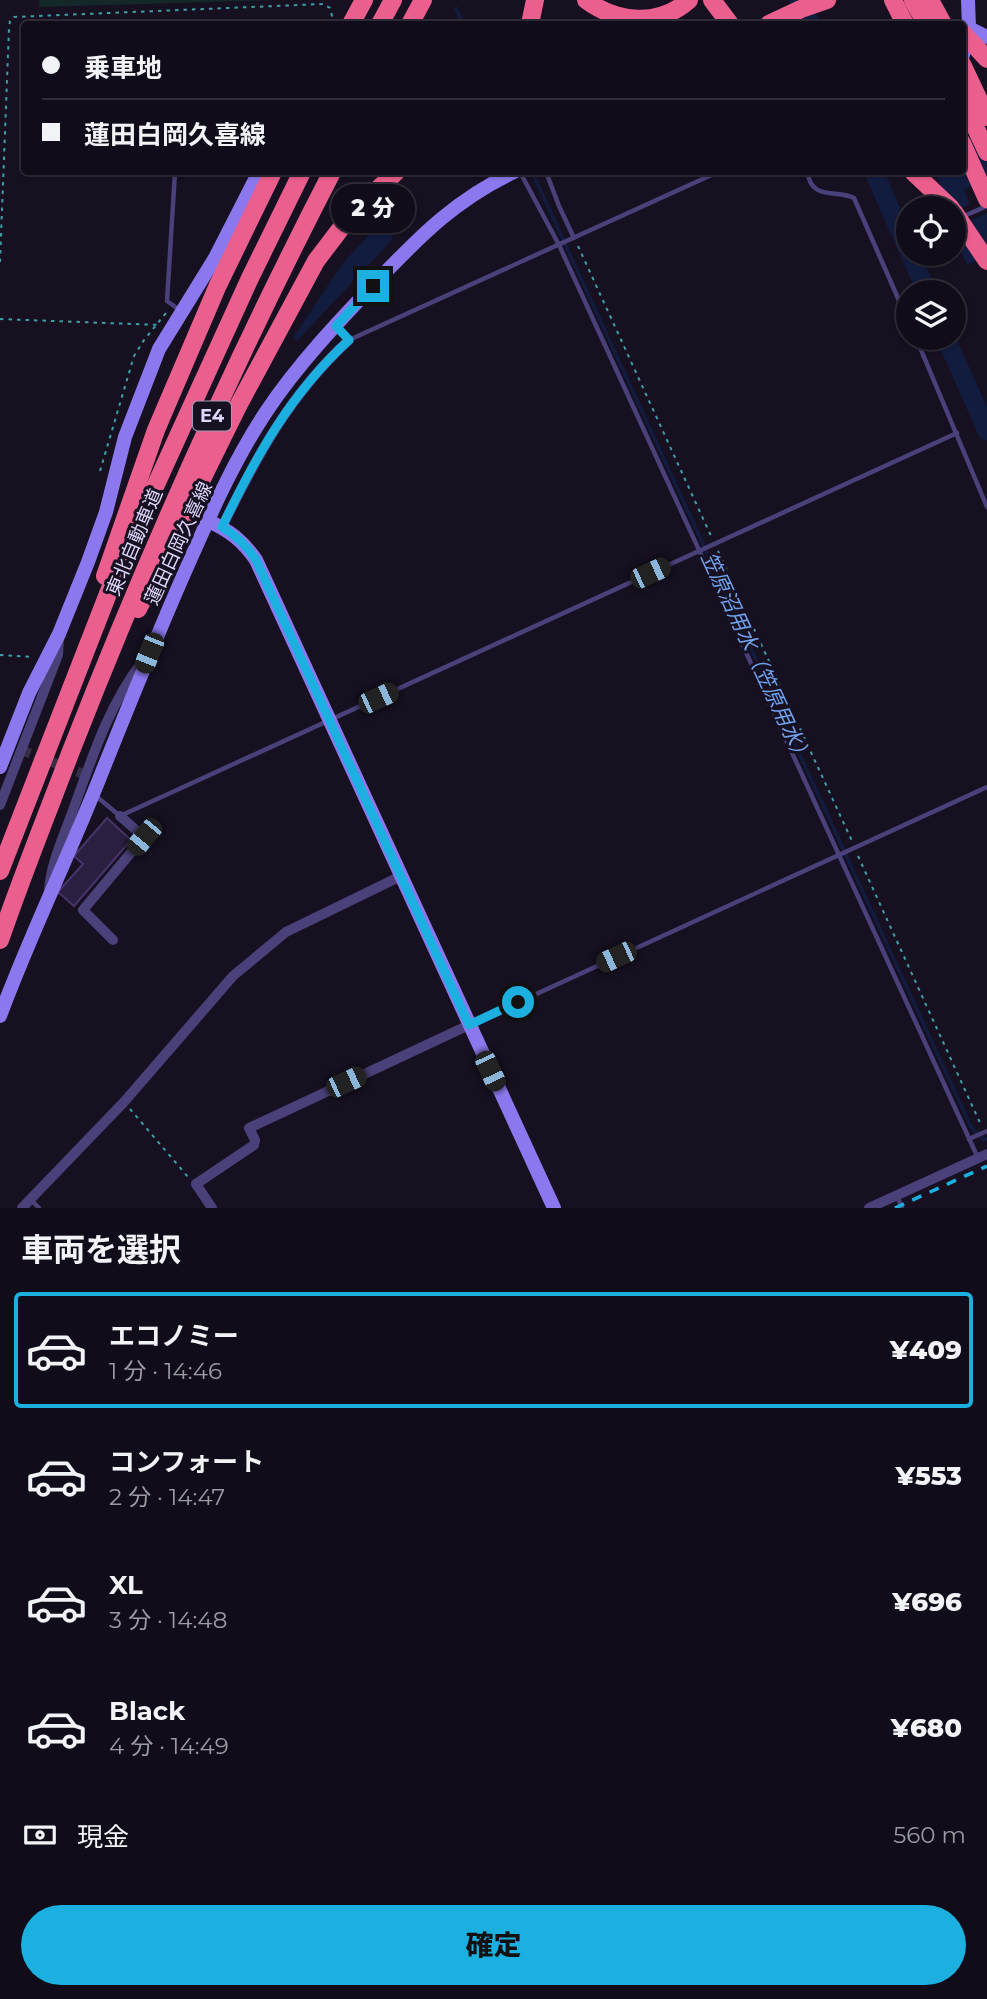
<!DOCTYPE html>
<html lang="ja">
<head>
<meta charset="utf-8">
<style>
  :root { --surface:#100c19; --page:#191522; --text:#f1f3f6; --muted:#9c9ba2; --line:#302c38; --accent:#1cb0e0 }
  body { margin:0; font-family:Montserrat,"Noto Sans JP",sans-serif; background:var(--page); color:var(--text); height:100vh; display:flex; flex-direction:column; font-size:26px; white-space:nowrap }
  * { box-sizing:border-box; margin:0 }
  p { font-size:23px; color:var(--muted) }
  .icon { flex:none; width:38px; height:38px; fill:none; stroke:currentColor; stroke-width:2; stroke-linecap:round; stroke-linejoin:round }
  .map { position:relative; height:1208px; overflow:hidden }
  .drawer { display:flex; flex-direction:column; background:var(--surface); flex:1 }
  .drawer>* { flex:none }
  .hud { position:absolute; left:21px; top:21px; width:945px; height:154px; border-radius:7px; box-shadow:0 2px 5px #0004,0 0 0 2px var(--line); display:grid; align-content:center; height:154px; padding:0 21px; background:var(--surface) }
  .buttons { position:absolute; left:896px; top:196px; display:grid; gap:14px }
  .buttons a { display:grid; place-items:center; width:70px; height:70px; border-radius:50%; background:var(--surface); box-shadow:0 2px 5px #0004,0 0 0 2px var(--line); font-size:35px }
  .end { position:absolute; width:32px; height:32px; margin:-16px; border:9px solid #1cb0e0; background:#111; box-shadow:0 0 0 4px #111 }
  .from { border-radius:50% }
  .bubble { position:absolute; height:49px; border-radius:24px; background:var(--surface); box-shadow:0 2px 5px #0004,0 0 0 2px var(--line); font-size:23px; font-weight:800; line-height:49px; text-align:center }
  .car { position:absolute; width:21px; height:42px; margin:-21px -10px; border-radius:9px; box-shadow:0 0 5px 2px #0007; background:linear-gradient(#222 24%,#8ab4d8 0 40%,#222 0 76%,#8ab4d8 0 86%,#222 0) }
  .hud b { display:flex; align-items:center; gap:24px; height:66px; font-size:26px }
  .hud b+b { border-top:2px solid var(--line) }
  .hud i { width:18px; height:18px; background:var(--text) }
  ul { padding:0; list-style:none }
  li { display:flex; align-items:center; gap:21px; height:116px; margin:0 14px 10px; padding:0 7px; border:4px solid transparent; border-radius:7px }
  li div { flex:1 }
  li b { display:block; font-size:26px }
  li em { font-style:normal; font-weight:800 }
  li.active { border-color:var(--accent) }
  li>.icon { width:63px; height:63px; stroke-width:1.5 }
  h2 { padding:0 21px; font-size:32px; line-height:84px }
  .pay { display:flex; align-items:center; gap:18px; height:77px; padding:0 21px; font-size:26px }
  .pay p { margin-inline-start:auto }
  .primary-button { display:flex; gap:14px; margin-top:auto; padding:14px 21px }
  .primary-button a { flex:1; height:80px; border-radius:42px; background:var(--accent); color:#111; font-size:28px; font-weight:800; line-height:80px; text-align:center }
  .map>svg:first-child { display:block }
  .green { fill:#14282a }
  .water { fill:#121c3f }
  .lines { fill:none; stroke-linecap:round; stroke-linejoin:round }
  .stream { stroke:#121c3f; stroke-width:3.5 }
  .river { stroke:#121c3f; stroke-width:19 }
  .building { fill:#2a1f40; stroke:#463469; stroke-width:2 }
  .street-tunnel { stroke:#342e42; stroke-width:10; stroke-dasharray:10 5; stroke-linecap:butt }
  .path { stroke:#3d9ea6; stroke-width:2; stroke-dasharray:3.5 5; stroke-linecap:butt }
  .lane { stroke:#4b417a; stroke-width:4.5 }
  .street { stroke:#4b417a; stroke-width:10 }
  .secondary { stroke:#8c78ee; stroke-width:14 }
  .highway { stroke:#eb5f8e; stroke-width:18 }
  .rail { stroke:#1cb0e0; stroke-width:3.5; stroke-dasharray:10 9; stroke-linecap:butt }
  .highway-bridge { stroke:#eb5f8e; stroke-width:18 }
  .route { stroke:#1cb0e0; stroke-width:9 }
  .labels { text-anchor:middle; stroke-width:6; stroke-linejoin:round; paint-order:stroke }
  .shield { fill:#161021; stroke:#a39bb9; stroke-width:2 }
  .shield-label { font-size:18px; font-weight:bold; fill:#dfd6fa }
  .street-label { font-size:19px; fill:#dfd6fa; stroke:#161021 }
  .water-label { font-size:21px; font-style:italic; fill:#70a2ed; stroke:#161021 }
</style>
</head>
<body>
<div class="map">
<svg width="987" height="1208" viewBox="0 0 987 1208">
  <rect width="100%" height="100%" fill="#161021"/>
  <!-- green -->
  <path class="green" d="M39,0H279L39,7Z"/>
  <!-- water -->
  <g class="water">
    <path d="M987,132V179L964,190L970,204L954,212L934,172H962L963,143Z"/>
    <path d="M987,213V256L967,265L954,235V227Z"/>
    <path d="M386,217L392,221V240L297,341L293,338L342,264Z"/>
  </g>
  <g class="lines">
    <!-- stream -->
    <g class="stream">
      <path d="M456,8L463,24"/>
      <path d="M532,172L971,1127L984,1140L987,1139"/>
    </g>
    <!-- river -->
    <g class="river">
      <path d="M799,0L810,24"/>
      <path d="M874,172L908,250"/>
      <path d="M910,254L927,292"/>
      <path d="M946,338L987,431"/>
    </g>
  </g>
  <!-- building -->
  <path class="building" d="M107,818L131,840L74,906L58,892L83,864L74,856Z"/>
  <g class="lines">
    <!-- street-tunnel -->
    <path class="street-tunnel" d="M21,750L86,775"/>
    <!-- path -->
    <g class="path">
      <path d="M578,246L711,536"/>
      <path d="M0,262L9,28L10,21L14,17L323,4L330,8L334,24"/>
      <path d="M0,319L160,325"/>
      <path d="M100,471L134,356L144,340L166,313"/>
      <path d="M718,551L852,841"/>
      <path d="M0,655L34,657"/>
      <path d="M858,856L981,1125"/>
      <path d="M130,1109L188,1177"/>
    </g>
    <!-- lane -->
    <g class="lane">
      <path d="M175,172L167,301L181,311"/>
      <path d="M520,172L559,245L978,1158"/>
      <path d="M546,172L559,206L574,238"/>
      <path d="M808,172C810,201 838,189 854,198L908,321"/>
      <path d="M964,216L987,206"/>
      <path d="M337,326L349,340L718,172"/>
      <path d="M916,338L987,507"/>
      <path d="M96,796L120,816L957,433"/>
      <path d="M473,1023L987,787"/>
      <path d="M969,1139L987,1131"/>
      <path d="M897,1196L902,1208"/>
      <path d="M31,1200L39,1208"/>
    </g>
    <!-- street -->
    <g class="street">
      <path d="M222,527C257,456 290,394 349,340"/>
      <path d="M0,805L58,655L59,638"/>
      <path d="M49,890C51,863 63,838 72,813C91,761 108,706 142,662"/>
      <path d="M113,940L83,910L144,837L120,816"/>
      <path d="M22,1208L124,1102L233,976L286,932L401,876"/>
      <path d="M212,1208L196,1184L254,1145L255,1140L249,1128L469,1025"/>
      <path d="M869,1208L987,1154"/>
    </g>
    <!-- secondary -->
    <g class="secondary">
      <path d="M969,28L987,37"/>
      <path d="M962,59L969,28L968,0"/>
      <path d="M208,521C229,530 243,541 256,560L554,1208"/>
      <path d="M0,767L29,693L59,634L88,562L106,512L125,437L159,349L215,258L259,172"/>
      <path d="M0,1016C30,935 68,858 100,777C128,707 156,637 187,567C210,515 234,460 266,412C298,364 339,321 379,279C422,234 457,199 514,172"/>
    </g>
    <!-- highway -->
    <g class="highway">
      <path d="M586,0C617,23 659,27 689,0"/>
      <path d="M712,0L730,24"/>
      <path d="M893,0L905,24"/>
      <path d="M351,24L364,0"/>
      <path d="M380,24L393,0"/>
      <path d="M410,24L423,0"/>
      <path d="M530,24L535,0"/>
      <path d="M962,64L987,117"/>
      <path d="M962,99L987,152"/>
      <path d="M962,143L987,199"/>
      <path d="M913,172L951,208"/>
      <path d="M105,576L156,430L218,285L273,172"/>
      <path d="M138,609L238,406L316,261L351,215L396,172"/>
      <path d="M0,871L118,568L250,278L302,172"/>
      <path d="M0,940C22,876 47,814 71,751C148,554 235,360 332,172"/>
    </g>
    <!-- rail -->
    <path class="rail" d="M895,1208L987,1166"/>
    <!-- highway-bridge -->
    <g class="highway-bridge">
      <path d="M913,0L926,24"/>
      <path d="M930,0L943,24"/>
      <path d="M769,24L801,9L827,0"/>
      <path d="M962,32L987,59"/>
      <path d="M954,212L987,261"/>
    </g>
  </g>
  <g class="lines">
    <!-- route -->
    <path class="route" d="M373,286L336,326L349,340C290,394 256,456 222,527C237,536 247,546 256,560L469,1025L518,1002"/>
  </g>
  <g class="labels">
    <!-- shield labels -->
    <rect class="shield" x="193" y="401.5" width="38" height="29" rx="5"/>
    <g class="shield-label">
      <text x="212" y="422">E4</text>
    </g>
    <!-- street labels -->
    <g class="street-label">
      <text transform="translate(134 542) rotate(-67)" y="7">東北自動車道</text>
      <text transform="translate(178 543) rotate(-65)" y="7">蓮田白岡久喜線</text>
    </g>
    <!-- water labels -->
    <g class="water-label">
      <text transform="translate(756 658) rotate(65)" y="7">笠原沼用水（笠原用水）</text>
    </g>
  </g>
</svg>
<div class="buttons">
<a><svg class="icon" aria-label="locate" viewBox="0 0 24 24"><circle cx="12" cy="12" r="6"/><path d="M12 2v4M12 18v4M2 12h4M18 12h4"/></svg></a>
<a><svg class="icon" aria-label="layers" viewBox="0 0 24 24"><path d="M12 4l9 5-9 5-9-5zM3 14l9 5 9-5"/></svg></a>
</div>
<i class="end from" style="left:518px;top:1002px"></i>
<i class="end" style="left:373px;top:286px"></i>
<div class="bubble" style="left:331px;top:184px;width:84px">2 分</div>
<i class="car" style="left:650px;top:573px;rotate:65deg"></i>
<i class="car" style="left:149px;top:653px;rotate:202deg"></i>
<i class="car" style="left:378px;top:698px;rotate:65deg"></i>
<i class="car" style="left:144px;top:837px;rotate:220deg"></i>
<i class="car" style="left:616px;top:957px;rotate:245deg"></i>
<i class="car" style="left:490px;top:1071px;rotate:155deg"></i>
<i class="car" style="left:346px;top:1082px;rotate:65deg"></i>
<div class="hud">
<b><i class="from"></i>乗車地</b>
<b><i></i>蓮田白岡久喜線</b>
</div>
</div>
<section class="drawer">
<h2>車両を選択</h2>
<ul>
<li class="active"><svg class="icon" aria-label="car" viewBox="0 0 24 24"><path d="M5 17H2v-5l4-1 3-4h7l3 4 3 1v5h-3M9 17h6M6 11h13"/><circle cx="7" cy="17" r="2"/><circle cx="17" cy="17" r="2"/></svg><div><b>エコノミー</b><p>1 分 · 14:46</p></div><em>¥409</em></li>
<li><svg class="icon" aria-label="car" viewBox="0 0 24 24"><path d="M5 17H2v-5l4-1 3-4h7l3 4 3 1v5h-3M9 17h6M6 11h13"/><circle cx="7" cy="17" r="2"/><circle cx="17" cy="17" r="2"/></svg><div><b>コンフォート</b><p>2 分 · 14:47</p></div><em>¥553</em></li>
<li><svg class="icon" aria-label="car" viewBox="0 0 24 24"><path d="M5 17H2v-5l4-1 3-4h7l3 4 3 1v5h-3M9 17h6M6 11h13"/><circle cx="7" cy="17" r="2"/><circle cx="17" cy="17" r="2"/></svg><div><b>XL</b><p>3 分 · 14:48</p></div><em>¥696</em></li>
<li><svg class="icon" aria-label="car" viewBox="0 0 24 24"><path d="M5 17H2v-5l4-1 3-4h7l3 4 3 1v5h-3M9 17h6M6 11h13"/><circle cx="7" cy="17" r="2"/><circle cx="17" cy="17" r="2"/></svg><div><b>Black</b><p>4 分 · 14:49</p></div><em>¥680</em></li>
</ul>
<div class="pay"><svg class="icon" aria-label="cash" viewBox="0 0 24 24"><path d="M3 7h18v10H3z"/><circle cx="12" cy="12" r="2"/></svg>現金<p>560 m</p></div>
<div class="primary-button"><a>確定</a></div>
</section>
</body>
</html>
